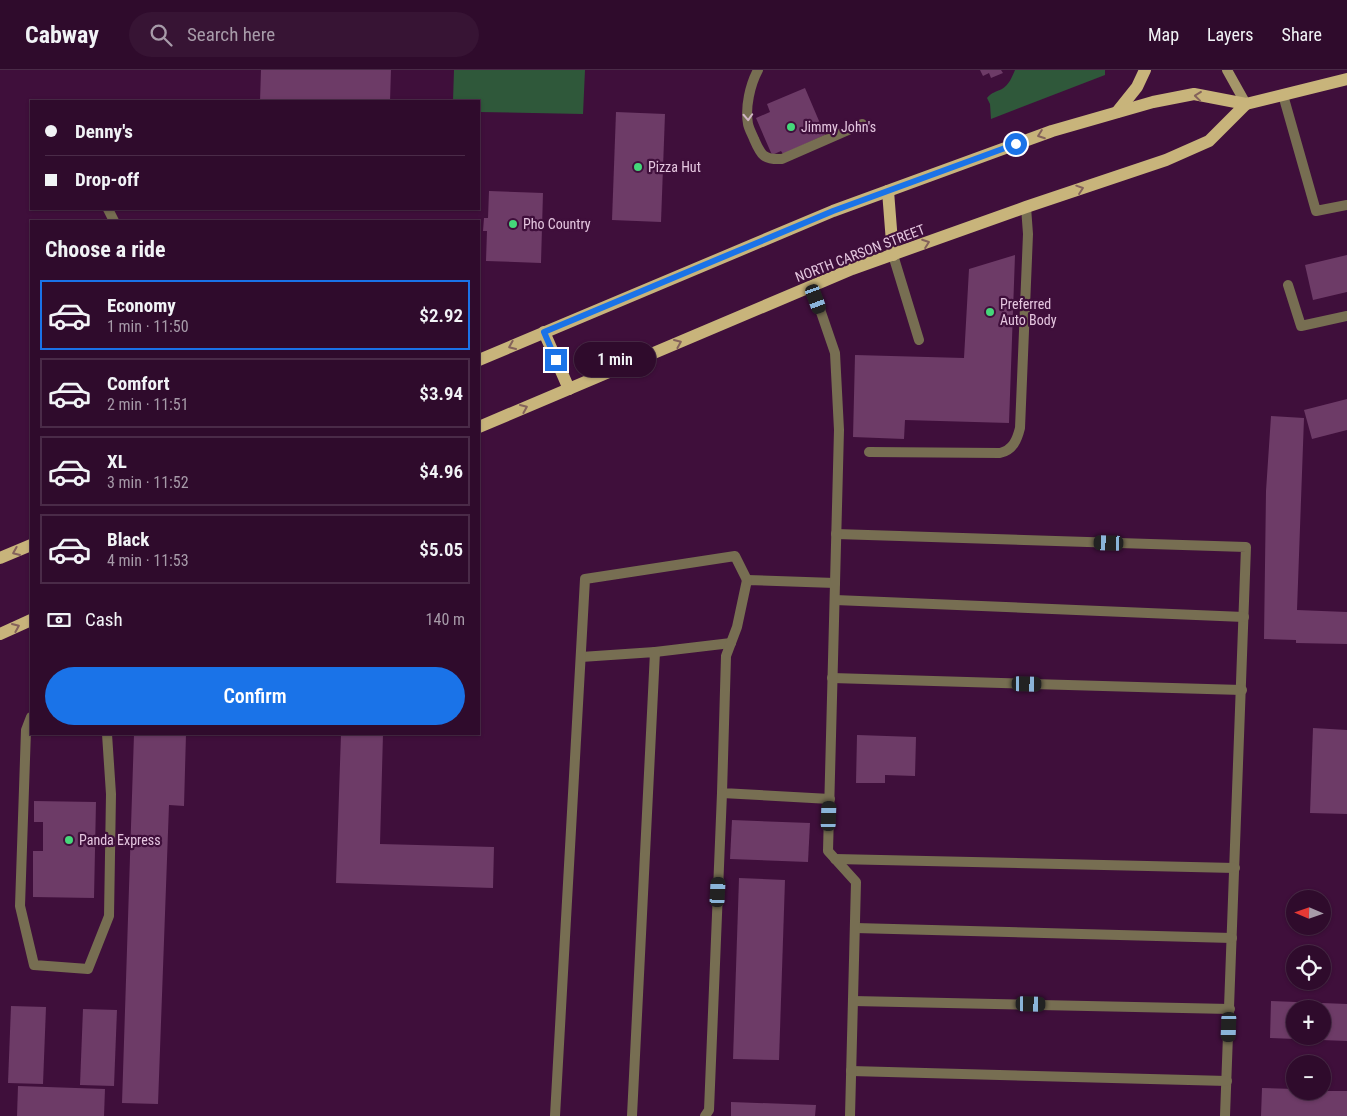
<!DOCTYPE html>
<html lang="en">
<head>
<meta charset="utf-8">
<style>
  :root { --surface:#2f0b2c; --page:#371434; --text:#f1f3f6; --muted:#a79ba9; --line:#4a2b48; --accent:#1a73e8 }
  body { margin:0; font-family:"Roboto Condensed",sans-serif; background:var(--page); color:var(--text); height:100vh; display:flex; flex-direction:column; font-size:19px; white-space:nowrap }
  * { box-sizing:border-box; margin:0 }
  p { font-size:16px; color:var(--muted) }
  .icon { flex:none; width:28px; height:28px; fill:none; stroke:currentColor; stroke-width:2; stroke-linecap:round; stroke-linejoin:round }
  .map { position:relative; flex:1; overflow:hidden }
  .side { position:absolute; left:30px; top:150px; width:450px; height:515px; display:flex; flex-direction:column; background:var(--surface); border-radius:0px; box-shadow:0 1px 4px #0004,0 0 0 1px var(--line) }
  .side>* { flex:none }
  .top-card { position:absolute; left:30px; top:30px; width:450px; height:110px; border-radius:0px; box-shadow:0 1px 4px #0004,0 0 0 1px var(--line); display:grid; align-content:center; height:110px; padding:0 15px; background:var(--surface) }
  .needle { width:32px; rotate:272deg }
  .tools { position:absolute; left:1286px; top:820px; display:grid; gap:10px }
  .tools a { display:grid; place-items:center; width:45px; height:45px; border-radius:50%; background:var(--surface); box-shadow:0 1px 4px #0004,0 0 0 1px var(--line); font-size:25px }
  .end { position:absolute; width:22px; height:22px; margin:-11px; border:6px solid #1a73e8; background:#fff; box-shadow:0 0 0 2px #fff }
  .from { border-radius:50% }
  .bubble { position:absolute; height:35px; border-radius:18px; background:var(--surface); box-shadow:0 1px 4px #0004,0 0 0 1px var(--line); font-size:16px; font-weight:600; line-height:35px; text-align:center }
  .car { position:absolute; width:15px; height:30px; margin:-15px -8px; border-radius:6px; box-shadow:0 0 4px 1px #0007; background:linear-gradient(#222 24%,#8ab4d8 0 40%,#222 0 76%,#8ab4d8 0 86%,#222 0) }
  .top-card b { display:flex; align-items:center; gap:18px; height:48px; font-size:19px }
  .top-card b+b { border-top:1px solid var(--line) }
  .top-card i { width:12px; height:12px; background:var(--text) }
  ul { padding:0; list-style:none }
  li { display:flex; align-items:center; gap:15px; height:70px; margin:0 10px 8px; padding:0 5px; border:2px solid var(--line); border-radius:0px }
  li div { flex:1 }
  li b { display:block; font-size:19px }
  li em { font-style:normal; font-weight:600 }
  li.selected { border-color:var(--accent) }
  li>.icon { width:45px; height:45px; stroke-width:1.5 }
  h2 { padding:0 15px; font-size:22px; line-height:60px }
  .pay { display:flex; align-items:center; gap:12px; height:55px; padding:0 15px; font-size:19px }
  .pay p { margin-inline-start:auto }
  .action { display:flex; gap:10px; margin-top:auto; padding:10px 15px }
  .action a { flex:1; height:58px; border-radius:30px; background:var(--accent); color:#fff; font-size:20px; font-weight:600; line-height:58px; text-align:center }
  header { display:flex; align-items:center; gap:30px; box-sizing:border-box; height:70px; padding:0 25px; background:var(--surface); border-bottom:1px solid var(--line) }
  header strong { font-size:24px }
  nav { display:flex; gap:28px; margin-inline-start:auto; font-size:18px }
  .search { width:350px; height:45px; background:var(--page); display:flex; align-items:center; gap:12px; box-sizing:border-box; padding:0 18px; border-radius:28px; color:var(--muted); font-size:19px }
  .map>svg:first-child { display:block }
  .green { fill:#2f583a }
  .building { fill:#6d3b67; fill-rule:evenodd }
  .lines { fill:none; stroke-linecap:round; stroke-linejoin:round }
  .lane { stroke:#776e52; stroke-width:10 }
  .street { stroke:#776e52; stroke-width:10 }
  .secondary { stroke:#a49669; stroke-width:10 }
  .primary { stroke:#c8b47b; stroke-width:12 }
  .oneway { stroke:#84625b }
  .oneway2 { stroke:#cfb5c4 }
  .route { stroke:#1a73e8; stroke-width:6 }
  .poi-dot { fill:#45d77a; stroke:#3f0f3b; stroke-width:2 }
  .labels { text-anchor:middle; stroke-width:4.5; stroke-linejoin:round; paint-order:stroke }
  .poi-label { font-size:14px; fill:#e5c7e0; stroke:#3f0f3b; text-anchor:start }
  .street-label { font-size:14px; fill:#e5c7e0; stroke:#3f0f3b }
</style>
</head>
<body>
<header>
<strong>Cabway</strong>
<div class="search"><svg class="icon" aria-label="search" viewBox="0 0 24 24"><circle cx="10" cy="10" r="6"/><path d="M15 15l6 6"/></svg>Search here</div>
<nav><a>Map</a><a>Layers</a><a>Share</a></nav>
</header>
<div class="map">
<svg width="1347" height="1046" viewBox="0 0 1347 1046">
  <rect width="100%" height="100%" fill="#3f0f3b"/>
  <!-- green -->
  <g class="green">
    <path d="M454,0H585L583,44L479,42V31H453Z"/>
    <path d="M1015,0H1105V5L991,49L990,34L987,28C992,22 996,22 1002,19C1009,15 1012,7 1015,0Z"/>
  </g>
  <!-- building -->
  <g class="building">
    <path d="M261,0H391L390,31H260Z"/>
    <path d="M980,0H1001L1003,3L991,8L989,3L983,6Z"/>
    <path d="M805,18L825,65L783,84L781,81L772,85L756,48L770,42L767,34Z"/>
    <path d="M616,42L665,44L661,152L612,150Z"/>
    <path d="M489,121L543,123L541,193L486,191L487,161H483L484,148H488Z"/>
    <path d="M1015,185L1009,353L905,350L904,369L853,367L855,285L964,288L969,199Z"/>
    <path d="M1347,185V222L1313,230L1305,195Z"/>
    <path d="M1347,329V360L1312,369L1304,340Z"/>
    <path d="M1271,346L1304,348L1297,540L1347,542V574L1296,573V570L1264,569L1266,421Z"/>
    <path d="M1313,658L1347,660V744L1310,743Z"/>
    <path d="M134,664H186L184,736L169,735L158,1034L122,1033Z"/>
    <path d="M341,664H383L380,774L494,777L493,818L336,813Z"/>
    <path d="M857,665L916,667L915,706L885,705V713H856Z"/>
    <path d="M34,731L96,732L94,828L33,827V781H43V752H34Z"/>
    <path d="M732,750L810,753L808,792L730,789Z"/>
    <path d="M739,808L785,810L779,990L733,989Z"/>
    <path d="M1271,931L1347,934V971L1270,968ZM1295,939H1322V966H1295Z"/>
    <path d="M11,936L46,937L43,1014L8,1013Z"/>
    <path d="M83,939L117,940L114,1016L80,1015Z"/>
    <path d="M18,1016L105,1019L104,1046H17Z"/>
    <path d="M1262,1018L1295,1019V1021H1347V1046H1261Z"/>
    <path d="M731,1032L816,1035L815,1046H731Z"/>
  </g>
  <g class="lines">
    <!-- lane -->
    <g class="lane">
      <path d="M758,0C750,15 745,37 748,54C749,59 752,64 754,69C761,85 763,90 782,89L862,54"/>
      <path d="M1283,25L1316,141L1347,135"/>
      <path d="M108,139L114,151"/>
      <path d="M893,185L919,270"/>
      <path d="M1288,215L1301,256L1347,246"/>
      <path d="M869,382L1000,383C1013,380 1017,370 1020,358L1028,164L1026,137"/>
      <path d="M836,464L1246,477L1225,1046"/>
      <path d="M835,530L1244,547"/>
      <path d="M655,582L731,573"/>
      <path d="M581,587L655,582L632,1046"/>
      <path d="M832,608L1242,620"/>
      <path d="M31,647L26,660L20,836L34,895L88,899L109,846L111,724L107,664"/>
      <path d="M830,729L722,723L726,586L737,557L747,510L835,513"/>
      <path d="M835,789L1235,798"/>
      <path d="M855,858L1232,868"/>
      <path d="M853,931L1230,939"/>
      <path d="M851,1001L1227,1011"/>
      <path d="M555,1046L585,509L735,486L747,510"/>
      <path d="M705,1046L709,1040L722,723"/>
    </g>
    <!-- street -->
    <path class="street" d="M812,216L835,283L839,360L828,781L856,812L850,1046"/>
    <!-- secondary -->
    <path class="secondary" d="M1227,0L1246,34"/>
    <!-- primary -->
    <g class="primary">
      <path d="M1117,42L1137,17L1145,0"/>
      <path d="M888,121L893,185"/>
      <path d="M544,262L569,319"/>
      <path d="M479,290L833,141L1052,61L1153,32L1194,24L1246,34L1347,9"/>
      <path d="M479,357L852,199L1026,137L1166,90L1209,71L1246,34"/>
      <path d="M0,488L31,475"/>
      <path d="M0,564L31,550"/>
    </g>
  </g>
  <!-- one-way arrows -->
  <defs><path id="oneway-chevron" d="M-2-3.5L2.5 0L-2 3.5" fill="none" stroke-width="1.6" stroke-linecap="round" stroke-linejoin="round" transform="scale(1.25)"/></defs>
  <g class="oneway">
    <use href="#oneway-chevron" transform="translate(1198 26) rotate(-174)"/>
    <use href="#oneway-chevron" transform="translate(1041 65) rotate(160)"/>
    <use href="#oneway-chevron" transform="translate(1080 119) rotate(-19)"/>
    <use href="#oneway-chevron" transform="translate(926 173) rotate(-20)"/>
    <use href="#oneway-chevron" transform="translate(678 273) rotate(-23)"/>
    <use href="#oneway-chevron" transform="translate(512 276) rotate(157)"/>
    <use href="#oneway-chevron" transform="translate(524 338) rotate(-23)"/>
    <use href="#oneway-chevron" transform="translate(16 482) rotate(157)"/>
    <use href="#oneway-chevron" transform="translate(16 557) rotate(-23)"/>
  </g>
  <use class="oneway2" href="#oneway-chevron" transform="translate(748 47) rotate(87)"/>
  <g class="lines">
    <!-- route -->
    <path class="route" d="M556,290L544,262L833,141L1016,74"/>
  </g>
  <!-- markers -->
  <g class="poi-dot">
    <circle cx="791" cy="57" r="5"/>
    <circle cx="638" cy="97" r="5"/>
    <circle cx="513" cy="154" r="5"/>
    <circle cx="990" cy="242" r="5"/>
    <circle cx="69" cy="770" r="5"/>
  </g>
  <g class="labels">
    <!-- poi labels -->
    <g class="poi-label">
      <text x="801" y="62">Jimmy John's</text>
      <text x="648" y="102">Pizza Hut</text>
      <text x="523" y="159">Pho Country</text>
      <text x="1000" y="239">Preferred<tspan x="1000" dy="16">Auto Body</tspan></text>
      <text x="79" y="775">Panda Express</text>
    </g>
    <!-- street labels -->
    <g class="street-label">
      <text transform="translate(860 183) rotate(-21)" y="5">NORTH CARSON STREET</text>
    </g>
  </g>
</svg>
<div class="tools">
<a><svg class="needle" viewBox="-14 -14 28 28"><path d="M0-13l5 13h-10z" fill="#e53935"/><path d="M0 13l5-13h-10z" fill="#a79ba9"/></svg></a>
<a><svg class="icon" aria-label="locate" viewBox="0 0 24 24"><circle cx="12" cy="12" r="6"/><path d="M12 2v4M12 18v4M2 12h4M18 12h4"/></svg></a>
<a>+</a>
<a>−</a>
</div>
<i class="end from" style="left:1016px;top:74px"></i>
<i class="end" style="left:556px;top:290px"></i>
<div class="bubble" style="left:574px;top:272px;width:82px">1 min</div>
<i class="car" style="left:816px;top:229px;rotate:160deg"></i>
<i class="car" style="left:1109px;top:473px;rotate:272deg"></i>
<i class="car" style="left:1027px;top:614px;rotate:91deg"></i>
<i class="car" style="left:829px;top:746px;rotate:2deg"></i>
<i class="car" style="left:718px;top:822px;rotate:3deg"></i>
<i class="car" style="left:1031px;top:934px;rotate:91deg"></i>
<i class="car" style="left:1229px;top:957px;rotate:182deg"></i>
<div class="top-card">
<b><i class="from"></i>Denny's</b>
<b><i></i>Drop-off</b>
</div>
<section class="side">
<h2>Choose a ride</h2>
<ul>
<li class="selected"><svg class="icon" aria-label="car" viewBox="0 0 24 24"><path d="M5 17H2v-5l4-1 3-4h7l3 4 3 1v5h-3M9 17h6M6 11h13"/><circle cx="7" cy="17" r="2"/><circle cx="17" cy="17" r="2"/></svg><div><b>Economy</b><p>1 min · 11:50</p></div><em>$2.92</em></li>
<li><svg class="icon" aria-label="car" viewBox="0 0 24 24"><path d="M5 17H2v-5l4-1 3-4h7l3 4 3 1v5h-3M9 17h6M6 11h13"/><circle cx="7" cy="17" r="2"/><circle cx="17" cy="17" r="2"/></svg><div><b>Comfort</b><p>2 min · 11:51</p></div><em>$3.94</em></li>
<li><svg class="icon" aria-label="car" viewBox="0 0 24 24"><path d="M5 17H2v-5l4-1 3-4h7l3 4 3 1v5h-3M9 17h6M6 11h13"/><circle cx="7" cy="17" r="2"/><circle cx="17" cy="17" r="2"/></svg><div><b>XL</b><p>3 min · 11:52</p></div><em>$4.96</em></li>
<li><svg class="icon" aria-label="car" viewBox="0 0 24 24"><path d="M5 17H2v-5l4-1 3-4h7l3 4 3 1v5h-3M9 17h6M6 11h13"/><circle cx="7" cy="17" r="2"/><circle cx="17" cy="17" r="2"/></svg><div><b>Black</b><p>4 min · 11:53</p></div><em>$5.05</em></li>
</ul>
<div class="pay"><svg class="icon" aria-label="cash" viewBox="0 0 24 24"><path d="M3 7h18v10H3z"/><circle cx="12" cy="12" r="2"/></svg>Cash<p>140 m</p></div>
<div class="action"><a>Confirm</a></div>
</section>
</div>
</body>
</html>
